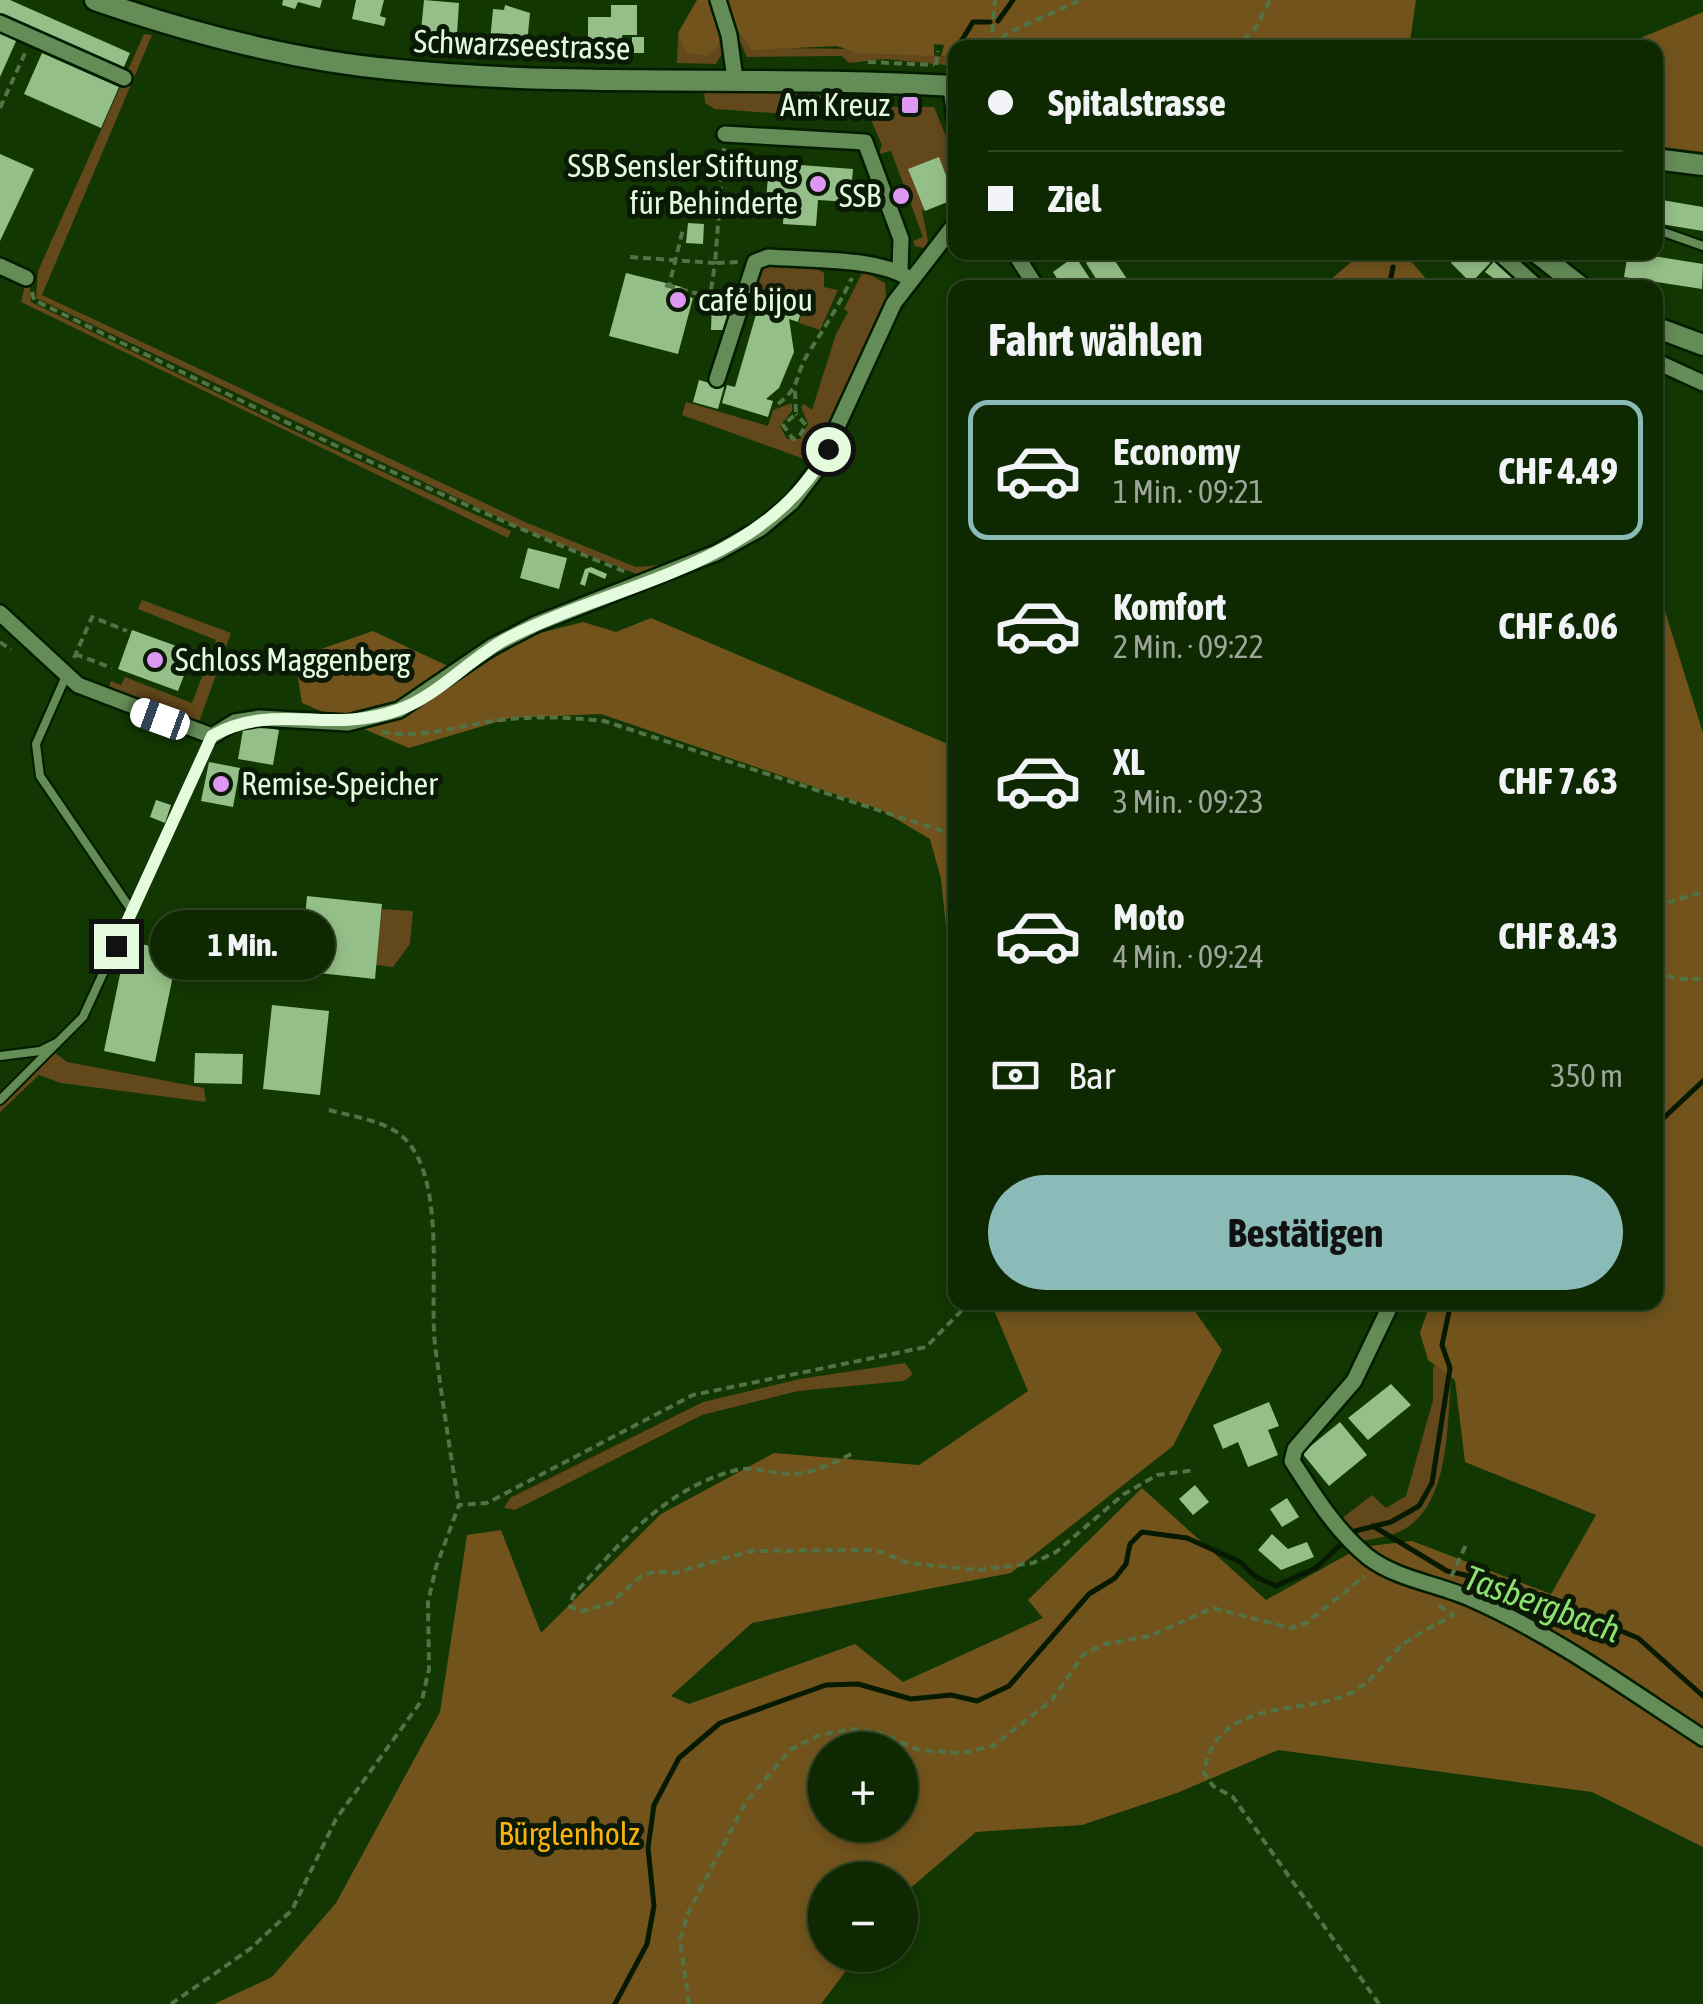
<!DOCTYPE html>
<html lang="de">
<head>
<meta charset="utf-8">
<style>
  :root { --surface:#0e2902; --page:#17310c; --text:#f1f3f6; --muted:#9ba699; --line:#2e4524; --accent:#8bbbb9 }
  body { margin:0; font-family:"Asap Condensed",sans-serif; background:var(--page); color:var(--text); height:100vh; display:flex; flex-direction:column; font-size:38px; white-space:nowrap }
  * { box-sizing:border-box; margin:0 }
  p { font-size:32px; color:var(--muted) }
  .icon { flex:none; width:55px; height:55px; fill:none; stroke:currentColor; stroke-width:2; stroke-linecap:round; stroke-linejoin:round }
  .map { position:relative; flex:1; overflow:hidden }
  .sheet { position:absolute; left:948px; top:280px; width:715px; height:1030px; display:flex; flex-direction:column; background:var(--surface); border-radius:20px; box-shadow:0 5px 15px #0003,0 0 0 2px var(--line) }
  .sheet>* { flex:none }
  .hud { position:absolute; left:948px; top:40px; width:715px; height:220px; border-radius:20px; box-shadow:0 5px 15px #0003,0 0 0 2px var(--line); display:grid; align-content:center; height:220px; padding:0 40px; background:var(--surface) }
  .buttons { position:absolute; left:808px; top:1732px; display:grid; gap:20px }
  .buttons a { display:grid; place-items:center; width:110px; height:110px; border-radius:50%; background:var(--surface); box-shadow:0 5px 15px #0003,0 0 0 2px var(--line); font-size:50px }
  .end { position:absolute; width:45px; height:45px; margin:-22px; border:12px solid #e5fbde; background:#111; box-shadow:0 0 0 5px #111 }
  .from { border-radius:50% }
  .bubble { position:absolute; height:70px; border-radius:35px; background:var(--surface); box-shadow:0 5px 15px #0003,0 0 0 2px var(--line); font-size:32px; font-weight:700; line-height:70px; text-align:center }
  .car { position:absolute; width:30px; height:60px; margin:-30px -15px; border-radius:12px; box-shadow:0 0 8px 2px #0007; background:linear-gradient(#fff 24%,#345 0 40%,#fff 0 76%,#345 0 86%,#fff 0) }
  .hud b { display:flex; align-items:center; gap:35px; height:95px; font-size:38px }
  .hud b+b { border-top:2px solid var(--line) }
  .hud i { width:25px; height:25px; background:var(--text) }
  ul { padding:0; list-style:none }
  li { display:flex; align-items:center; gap:30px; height:140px; margin:0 20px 15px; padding:0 20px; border:5px solid transparent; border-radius:20px }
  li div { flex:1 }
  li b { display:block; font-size:38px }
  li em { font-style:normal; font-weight:700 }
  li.active { border-color:var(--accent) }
  li>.icon { width:90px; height:90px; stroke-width:1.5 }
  h2 { padding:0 40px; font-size:45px; line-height:120px }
  .pay { display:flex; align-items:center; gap:25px; height:110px; padding:0 40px; font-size:38px }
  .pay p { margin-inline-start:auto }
  .button { display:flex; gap:20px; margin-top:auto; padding:20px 40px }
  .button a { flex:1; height:115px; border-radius:60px; background:var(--accent); color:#111; font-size:40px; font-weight:700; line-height:115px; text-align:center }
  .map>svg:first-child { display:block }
  .green { fill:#62481b }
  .forest { fill:#72531c; fill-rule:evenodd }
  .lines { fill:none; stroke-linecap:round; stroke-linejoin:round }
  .stream { stroke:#061901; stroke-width:5 }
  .building { fill:#95bf88 }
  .lane-casing { stroke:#021c00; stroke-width:12 }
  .street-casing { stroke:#021c00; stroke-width:20 }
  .secondary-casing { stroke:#021c00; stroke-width:25 }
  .path { stroke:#527345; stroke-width:4; stroke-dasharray:8 5; stroke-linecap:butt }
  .lane { stroke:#648c57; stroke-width:8 }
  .street { stroke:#648c57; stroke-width:15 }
  .secondary { stroke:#648c57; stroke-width:20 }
  .route { stroke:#e5fbde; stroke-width:12 }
  .poi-dot { fill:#de98f2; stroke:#0a1a06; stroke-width:4 }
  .labels { text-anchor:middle; stroke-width:10; stroke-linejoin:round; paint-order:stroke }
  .street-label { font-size:32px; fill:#e5fbde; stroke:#0a1a06 }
  .poi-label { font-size:32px; fill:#e5fbde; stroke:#0a1a06; text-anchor:end }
  .park-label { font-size:32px; fill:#fbb211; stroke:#0a1a06 }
  .water-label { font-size:35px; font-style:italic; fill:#8ee072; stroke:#0a1a06 }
</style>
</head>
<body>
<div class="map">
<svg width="1703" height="2004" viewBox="0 0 1703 2004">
  <rect width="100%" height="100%" fill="#123702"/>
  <!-- green -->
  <g class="green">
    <path d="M732,24L752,49C820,47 887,49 955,58V66L886,59L849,63L842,56L747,57Z"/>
    <path d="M720,29L724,50L716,64L677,63L678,33L685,52Z"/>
    <path d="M144,34L152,35L42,295L525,522L636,567L661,565L660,570L639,575L523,529L36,298L38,271Z"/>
    <path d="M704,89L807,92L855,107H934L955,158V191L922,211L928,241L924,248L915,246L913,241L923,237L891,151L879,154L882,145L871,120L715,109L705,103Z"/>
    <path d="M770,265L816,268L824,273V287L838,290L820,330L799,323L804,304L755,289L759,271Z"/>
    <path d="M863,271L885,283L887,308L818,458L804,459L682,415L686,402L768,426L773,410L792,403V411L780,426L787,439H800L808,424L801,407L804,404L812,410L836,334L848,312L844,309Z"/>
    <path d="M25,285L30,287L31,302L290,429L511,531L508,538L21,302Z"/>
    <path d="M142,600L231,633L199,722L181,719L108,689L111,681L121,685L125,677L192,703L216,640L138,609Z"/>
    <path d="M382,909L413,911L410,944L393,967L376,965Z"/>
    <path d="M55,1053L67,1062L204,1088L206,1102L61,1083L39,1075L0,1112V1106Z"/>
    <path d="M1443,1361L1452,1370C1446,1420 1453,1511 1396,1533C1384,1538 1370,1539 1357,1542L1341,1525V1519L1372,1495L1386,1508L1406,1496L1433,1400V1367Z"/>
    <path d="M905,1363L913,1374L904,1381L798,1391L702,1415L515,1510L504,1508L510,1498L703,1402L800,1379Z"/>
  </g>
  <!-- forest -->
  <g class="forest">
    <path d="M697,0H1416L1409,48H955V58L941,56L944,45L934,44V56L857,53L837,46L752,50L732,24L720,29L718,46L706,56L685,52L678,33Z"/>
    <path d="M1703,12V152L1655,146V48L1619,47Z"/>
    <path d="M1363,252L1404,253L1433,287H1322Z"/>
    <path d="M1655,579L1703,733V1847L1592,1792L1278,1750L1177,1793L1082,1825L976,1832L900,1897V1880H825V1955H858L821,2004H214L272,1977L336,1903L440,1712L467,1535L501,1530L541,1633L661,1514L774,1453L919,1465L1028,1391L991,1303H1189L1222,1350L1173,1446L1011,1573L752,1623L671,1696L689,1704L855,1644L903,1682L1043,1618L1028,1600L1142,1488L1266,1600L1361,1547L1412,1541L1551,1594L1596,1515L1465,1462L1455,1380L1428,1360L1420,1333L1430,1303L1655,1302ZM825,1750H900V1825H825Z"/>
    <path d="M651,618L955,747V967L949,955L941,879L930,839L879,809L601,714L510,718L409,748L302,703L295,658L373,631L465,674L536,634L583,622L616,632Z"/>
  </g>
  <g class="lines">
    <!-- stream -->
    <g class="stream">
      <path d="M998,21L1013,0"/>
      <path d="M957,48L973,22H990"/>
      <path d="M1389,288L1393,267"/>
      <path d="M1655,1126L1703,1081"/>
      <path d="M1373,1526L1447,1571L1510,1585L1638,1638L1703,1696"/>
      <path d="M615,2004L647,1944L654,1906L648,1848L654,1805L679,1758L720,1723L826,1685L858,1684L911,1699L951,1695L977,1701L1009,1686L1089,1594L1115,1578L1126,1564L1130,1544L1142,1532L1187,1538L1240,1562L1256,1577L1276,1586L1316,1568L1355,1531L1391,1522L1419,1506L1432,1483L1450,1368L1442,1345L1451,1302"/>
    </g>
  </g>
  <!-- building -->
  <g class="building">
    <path d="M0,0H10L130,53L123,69L0,15Z"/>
    <path d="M283,0H322L320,8L298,2L295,9L282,5Z"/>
    <path d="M356,0H384L380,16L386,18L384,26L352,19Z"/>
    <path d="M424,0L459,3L457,34L421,31Z"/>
    <path d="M505,5L530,13L527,44L490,41L493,9L504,10Z"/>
    <path d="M611,5H637V35H622L623,44H588V17H611Z"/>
    <path d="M0,32L17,39L0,77Z"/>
    <rect x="632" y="37" width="12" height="16"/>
    <path d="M42,53L119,87L101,128L24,94Z"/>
    <path d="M0,154L34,169L0,241Z"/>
    <path d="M939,157L955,199L925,211L908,169Z"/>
    <path d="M787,164L853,169L850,202L818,200L816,226L783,224L784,201L766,200L769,165Z"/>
    <path d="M1656,199L1703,207V231L1655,223Z"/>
    <path d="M688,223L704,224L703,244L686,243Z"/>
    <path d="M1100,252H1109L1133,288H1102L1086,263Z"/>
    <path d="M1461,252H1479L1490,263L1471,283L1451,263Z"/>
    <path d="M1628,252L1703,264L1702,289L1624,277Z"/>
    <path d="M1075,256L1096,288H1063L1053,272Z"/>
    <path d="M1496,259L1516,277L1507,288L1485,272Z"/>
    <path d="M626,273L682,287L680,295L693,298L678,354L609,336Z"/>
    <path d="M756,291L803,305L798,322L789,319L794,352L779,388L766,399L773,401L768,417L722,403L727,385L735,387L757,311L750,309Z"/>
    <path d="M712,302L733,303L725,330H711Z"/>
    <path d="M699,380L724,387L718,409L693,402Z"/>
    <path d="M528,548L567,558L559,589L520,578Z"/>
    <path d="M591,567L607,574L605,579L589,572L585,586L580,584L585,569Z"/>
    <path d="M132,630L193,652L178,691L118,669Z"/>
    <path d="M244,724L279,730L273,765L238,759Z"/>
    <path d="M209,762L240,768L233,807L201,801Z"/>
    <path d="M265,774L291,778L289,795L263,791Z"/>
    <path d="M156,800L171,805L165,823L150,817Z"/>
    <path d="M307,896L382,904L375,979L300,971Z"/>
    <path d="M127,941L178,952L155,1062L104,1051Z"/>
    <path d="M272,1005L329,1011L320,1095L263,1089Z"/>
    <path d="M195,1053L243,1054L242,1084L194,1083Z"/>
    <path d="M1391,1384L1411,1405L1368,1440L1348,1418Z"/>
    <path d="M1269,1402L1279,1426L1268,1430L1278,1455L1248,1467L1238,1442L1223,1449L1213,1425Z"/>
    <path d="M1340,1422L1367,1455L1329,1486L1302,1453Z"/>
    <path d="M1195,1485L1209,1502L1193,1515L1179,1499Z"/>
    <path d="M1287,1498L1299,1517L1282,1527L1270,1509Z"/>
    <path d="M1272,1534L1288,1549L1307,1542L1314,1557L1281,1570L1258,1550Z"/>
  </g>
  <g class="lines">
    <!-- lane casing -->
    <g class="lane-casing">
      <g id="lane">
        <path d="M1655,229L1703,246"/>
        <path d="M66,676L36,744L40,776L132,911"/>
        <path d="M0,1056L40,1051L56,1043"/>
        <path d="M0,1100L83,1017L212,736"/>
      </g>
    </g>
    <!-- street casing -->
    <g class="street-casing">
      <g id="street">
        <path d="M718,0L729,35L735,79"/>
        <path d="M0,23L124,78"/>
        <path d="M951,86L955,120"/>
        <path d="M725,134L865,142L901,239L900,271"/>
        <path d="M1014,252L1037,288"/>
        <path d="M1498,252L1538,288"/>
        <path d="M0,266L26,278"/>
        <path d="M1655,361L1703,383"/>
        <path d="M717,379L755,262L768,257C805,260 882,257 911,280"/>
        <path d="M0,613L78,685L212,736L235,722L259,718L348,723L399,710L493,646L536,624L716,553L761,528L792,502L818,468L894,303L955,224"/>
        <path d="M1392,1302L1354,1381L1295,1449L1292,1461C1314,1495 1336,1531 1368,1557C1398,1580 1440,1584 1474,1600C1555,1636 1629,1690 1703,1738"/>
      </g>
    </g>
    <!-- secondary casing -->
    <g class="secondary-casing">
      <g id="secondary">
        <path d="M95,0C193,34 295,61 399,70C584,88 770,75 955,86"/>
        <path d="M1655,159L1703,165"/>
        <path d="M1536,252L1582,288"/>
        <path d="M1655,327L1703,345"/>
      </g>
    </g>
    <!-- path -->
    <g class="path">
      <path d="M991,45L995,0"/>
      <path d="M991,46L1010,32L1080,0"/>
      <path d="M1234,48L1255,29L1270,0"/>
      <path d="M868,62L934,65"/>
      <path d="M936,65L938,51"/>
      <path d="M0,108L26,51"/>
      <path d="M724,148L715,263L740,262"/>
      <path d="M630,257L715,263L710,297L669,286"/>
      <path d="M665,285L669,286L683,229"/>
      <path d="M32,292L34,300C229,395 424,492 626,572"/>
      <path d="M795,391L796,414L783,425L793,439L799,437L806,425L796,414"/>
      <path d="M778,404C802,386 794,375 809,352C825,327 839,305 852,278"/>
      <path d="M0,642L11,650"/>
      <path d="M75,654L112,668"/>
      <path d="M74,658L92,617L127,631"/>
      <path d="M382,732C423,739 460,725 500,720C536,716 569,717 604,721L955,835"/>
      <path d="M1655,906L1703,892"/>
      <path d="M1655,971L1676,979H1703"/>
      <path d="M329,1110C354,1117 390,1121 407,1141C446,1185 429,1290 435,1345C442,1398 450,1452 459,1505"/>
      <path d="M851,1454C829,1466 804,1477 779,1473C763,1471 749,1466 733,1471C665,1489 617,1545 573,1596L570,1607L583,1611L611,1603L641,1576L656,1571L674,1573L751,1551L876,1550L908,1563L978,1570L1033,1563L1056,1552L1124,1494L1157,1475L1195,1470"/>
      <path d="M1451,1577L1466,1545"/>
      <path d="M171,2004L250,1949L292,1910L336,1819L422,1700L429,1669L428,1602L436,1567L459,1505L487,1503L693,1395L926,1347L970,1302"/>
      <path d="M689,2004L680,1940L688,1913L746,1802L790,1750L819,1735L852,1729L880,1733L919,1750L961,1753L993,1746L1052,1700L1084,1654L1105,1644L1150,1636L1213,1608L1290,1628L1306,1623L1365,1576"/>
      <path d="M1379,2004L1233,1797L1213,1786L1204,1773C1217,1692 1311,1718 1356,1690C1375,1679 1385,1661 1400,1647C1414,1635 1436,1625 1453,1615L1438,1605"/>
    </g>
    <!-- lane -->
    <use href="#lane" class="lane"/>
    <!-- street -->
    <use href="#street" class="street"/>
    <!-- secondary -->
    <use href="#secondary" class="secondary"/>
  </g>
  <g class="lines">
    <!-- route -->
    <path class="route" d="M116,946L212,736C273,701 329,735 398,710C438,696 469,659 506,639C616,582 764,568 828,449"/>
  </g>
  <!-- markers -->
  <g class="poi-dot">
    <rect x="900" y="95" width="20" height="20" rx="5"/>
    <circle cx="818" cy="184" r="10"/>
    <circle cx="901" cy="196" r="10"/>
    <circle cx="678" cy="300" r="10"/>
    <circle cx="155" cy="660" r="10"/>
    <circle cx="221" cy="784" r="10"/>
  </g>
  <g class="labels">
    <!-- street labels -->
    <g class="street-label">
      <text transform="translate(522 45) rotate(2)" y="11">Schwarzseestrasse</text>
    </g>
    <!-- poi labels -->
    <g class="poi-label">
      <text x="890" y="116">Am Kreuz</text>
      <text x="798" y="177">SSB Sensler Stiftung<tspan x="798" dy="37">für Behinderte</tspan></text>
      <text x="881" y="207">SSB</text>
      <text x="698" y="311" text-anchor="start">café bijou</text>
      <text x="175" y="671" text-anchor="start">Schloss Maggenberg</text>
      <text x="241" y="795" text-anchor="start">Remise-Speicher</text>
    </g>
    <!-- park labels -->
    <g class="park-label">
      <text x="569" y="1845">Bürglenholz</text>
    </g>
    <!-- water labels -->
    <g class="water-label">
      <text transform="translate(1542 1604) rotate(20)" y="12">Tasbergbach</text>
    </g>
  </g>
</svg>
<div class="buttons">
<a>+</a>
<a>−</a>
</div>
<i class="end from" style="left:828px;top:449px"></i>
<i class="end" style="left:116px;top:946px"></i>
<div class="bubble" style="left:150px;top:910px;width:185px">1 Min.</div>
<i class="car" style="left:160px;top:719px;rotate:290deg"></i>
<div class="hud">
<b><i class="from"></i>Spitalstrasse</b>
<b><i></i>Ziel</b>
</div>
<section class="sheet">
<h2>Fahrt wählen</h2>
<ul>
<li class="active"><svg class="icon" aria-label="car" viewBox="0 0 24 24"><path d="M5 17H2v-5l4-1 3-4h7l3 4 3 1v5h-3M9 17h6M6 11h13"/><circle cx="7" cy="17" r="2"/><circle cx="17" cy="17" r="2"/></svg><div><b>Economy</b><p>1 Min. · 09:21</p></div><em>CHF 4.49</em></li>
<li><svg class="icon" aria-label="car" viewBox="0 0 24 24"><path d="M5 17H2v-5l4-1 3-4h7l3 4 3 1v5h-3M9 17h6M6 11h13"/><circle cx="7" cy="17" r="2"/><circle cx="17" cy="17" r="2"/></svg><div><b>Komfort</b><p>2 Min. · 09:22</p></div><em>CHF 6.06</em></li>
<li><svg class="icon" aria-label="car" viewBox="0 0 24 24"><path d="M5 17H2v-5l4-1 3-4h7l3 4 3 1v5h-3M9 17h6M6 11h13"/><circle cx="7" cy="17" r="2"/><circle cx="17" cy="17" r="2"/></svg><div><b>XL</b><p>3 Min. · 09:23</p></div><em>CHF 7.63</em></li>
<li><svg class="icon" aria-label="car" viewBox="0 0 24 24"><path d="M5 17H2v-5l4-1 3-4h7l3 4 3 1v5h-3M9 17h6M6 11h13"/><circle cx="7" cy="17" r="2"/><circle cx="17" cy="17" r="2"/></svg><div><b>Moto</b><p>4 Min. · 09:24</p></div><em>CHF 8.43</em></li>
</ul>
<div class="pay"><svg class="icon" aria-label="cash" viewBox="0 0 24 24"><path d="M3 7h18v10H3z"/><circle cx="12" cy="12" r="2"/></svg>Bar<p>350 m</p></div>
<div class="button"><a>Bestätigen</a></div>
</section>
</div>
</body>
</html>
